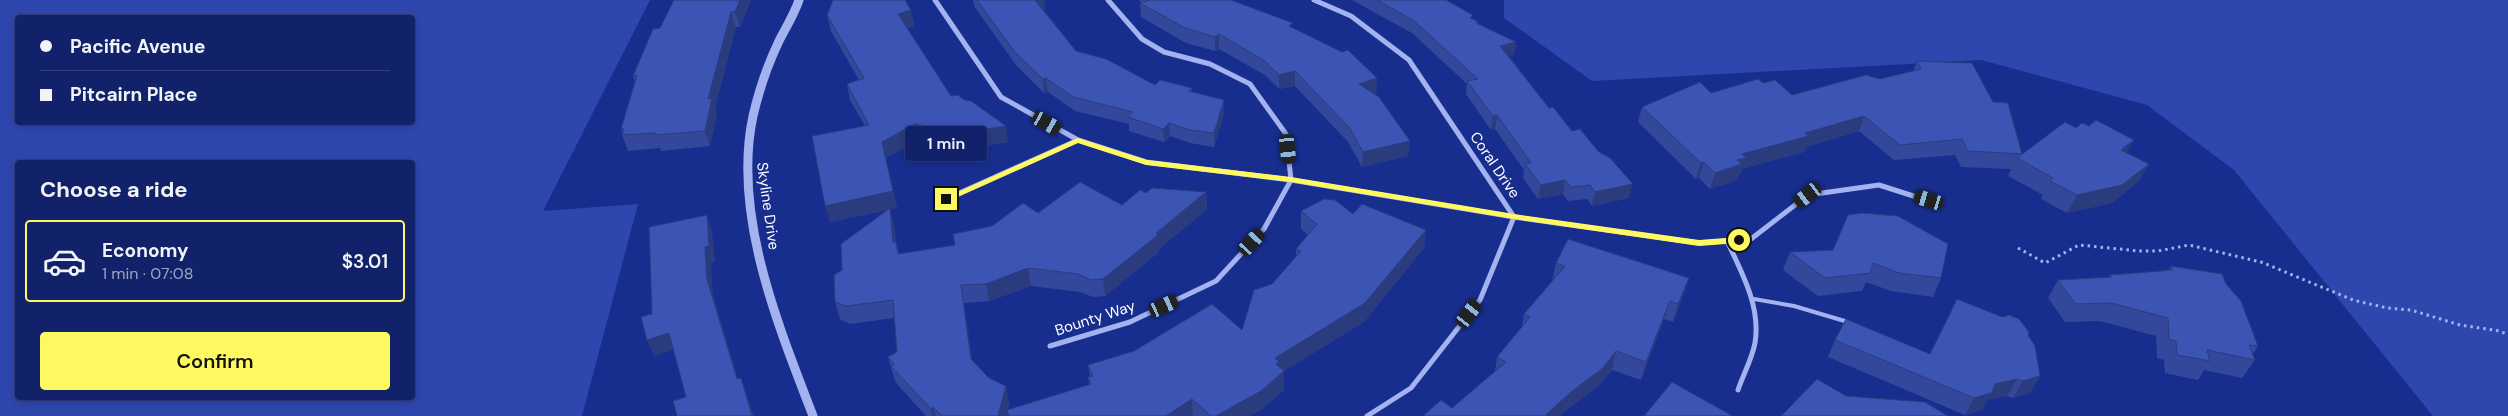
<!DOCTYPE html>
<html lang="en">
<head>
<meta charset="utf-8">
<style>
  :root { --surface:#12226a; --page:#1f2f72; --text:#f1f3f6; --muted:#9ca4c1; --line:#313f7e; --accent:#fff961 }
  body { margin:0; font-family:"DM Sans",sans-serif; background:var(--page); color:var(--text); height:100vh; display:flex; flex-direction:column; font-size:19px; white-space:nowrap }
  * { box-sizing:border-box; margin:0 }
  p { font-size:16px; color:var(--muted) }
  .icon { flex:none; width:28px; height:28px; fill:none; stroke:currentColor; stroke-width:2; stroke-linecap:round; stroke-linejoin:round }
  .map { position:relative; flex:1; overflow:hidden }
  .details { position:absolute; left:15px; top:160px; width:400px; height:240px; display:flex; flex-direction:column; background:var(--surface); border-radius:5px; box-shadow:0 2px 8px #0003,0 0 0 1px var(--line) }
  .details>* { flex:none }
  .guide { position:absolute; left:15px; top:15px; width:400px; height:110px; border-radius:5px; box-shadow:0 2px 8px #0003,0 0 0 1px var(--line); display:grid; align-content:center; height:110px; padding:0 25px; background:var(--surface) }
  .end { position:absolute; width:22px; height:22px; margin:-11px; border:6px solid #fff961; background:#111; box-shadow:0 0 0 2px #111 }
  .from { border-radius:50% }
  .bubble { position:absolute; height:35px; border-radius:5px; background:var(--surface); box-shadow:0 2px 8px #0003,0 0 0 1px var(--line); font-size:16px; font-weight:600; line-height:35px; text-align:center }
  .car { position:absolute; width:15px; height:30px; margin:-15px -8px; border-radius:6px; box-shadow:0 0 4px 1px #0007; background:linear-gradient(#222 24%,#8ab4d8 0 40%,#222 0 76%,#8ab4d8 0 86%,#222 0) }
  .guide b { display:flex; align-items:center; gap:18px; height:48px; font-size:19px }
  .guide b+b { border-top:1px solid var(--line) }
  .guide i { width:12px; height:12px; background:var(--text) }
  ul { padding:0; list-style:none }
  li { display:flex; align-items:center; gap:15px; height:82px; margin:0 10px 8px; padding:0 15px; border:2px solid transparent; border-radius:5px }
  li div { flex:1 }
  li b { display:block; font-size:19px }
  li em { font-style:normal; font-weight:600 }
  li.on { border-color:var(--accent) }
  li>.icon { width:45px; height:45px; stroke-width:1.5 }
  h2 { padding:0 25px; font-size:22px; line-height:60px }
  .cta { display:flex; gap:10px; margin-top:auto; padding:10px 25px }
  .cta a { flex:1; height:58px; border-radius:5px; background:var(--accent); color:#111; font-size:20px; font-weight:600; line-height:58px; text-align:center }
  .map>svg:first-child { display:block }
  .green { fill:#2e47ae; fill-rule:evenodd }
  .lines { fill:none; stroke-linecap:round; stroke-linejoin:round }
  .path { stroke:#a4b3ef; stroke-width:3; stroke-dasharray:2.5 4; stroke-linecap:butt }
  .service { stroke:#a4b3ef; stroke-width:4 }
  .minor { stroke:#a4b3ef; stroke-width:5 }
  .tertiary { stroke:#a4b3ef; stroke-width:9 }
  .wall { fill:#34489b }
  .shaded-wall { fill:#2a3b7e }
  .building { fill:#3c54b4; stroke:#2a3b7e }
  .route { fill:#fff961 }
  .labels { text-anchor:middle; stroke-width:4; stroke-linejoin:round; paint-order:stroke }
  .street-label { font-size:15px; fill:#fff; stroke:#182e8e }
</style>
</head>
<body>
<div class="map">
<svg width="2508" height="416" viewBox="0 0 2508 416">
  <rect width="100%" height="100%" fill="#182e8e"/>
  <!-- green -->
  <g class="green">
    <path d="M0,0H650L543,211L638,204L582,416H0ZM18,18H412V122H18ZM18,162H412V398H18Z"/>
    <path d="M1504,0H2508V416H2433L2234,170L2147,105L1981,60L1592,81L1504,18Z"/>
  </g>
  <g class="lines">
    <!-- path -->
    <path class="path" d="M2018,248L2045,263L2079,245L2139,251H2158L2189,245L2261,262L2353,300L2387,308L2411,310L2460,325L2500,331L2508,335"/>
    <!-- service -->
    <path class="service" d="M1754,299L1794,306L1848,322"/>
    <!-- minor -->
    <g class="minor">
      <path d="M935,0L1001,97L1078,140L1146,162L1291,180L1514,217L1699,243L1751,239L1808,195L1879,185L1929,201"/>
      <path d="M1314,0L1351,16L1409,60L1514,217L1480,300L1411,388L1367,416"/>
      <path d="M946,199L1078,140"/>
      <path d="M1727,241C1742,273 1761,307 1755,343C1752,359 1743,375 1738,390"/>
      <path d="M1050,346L1130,322L1216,281L1264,229L1291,180L1286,134L1250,84L1210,64L1164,52L1142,39L1108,0"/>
    </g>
    <!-- tertiary -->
    <path class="tertiary" d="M799,0C794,15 786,27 779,41C768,64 759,90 753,116C732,214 778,325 813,416"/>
  </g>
  <!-- wall -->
  <g class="wall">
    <path d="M674,0H751L740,27H736L715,107L717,113L710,146L661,151L660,148L628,151L622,135L623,133L621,129L635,82L633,76L660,28Z"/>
    <path d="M973,0H1044L1045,9H1043L1076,51L1155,85L1192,88V92L1224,100V114L1214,147L1190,143L1170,136L1164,142L1129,131V124L1075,111L1048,92L1044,93L1016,65L974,6Z"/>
    <path d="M1139,0H1231L1293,28L1377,78L1376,93H1374L1410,141L1408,156L1362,167L1348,142L1295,86L1279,89L1265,75L1219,49L1215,51L1186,43L1141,17L1140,3H1141Z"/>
    <path d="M1352,0H1446L1473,19L1479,22L1478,24L1516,42L1514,55L1509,56L1549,108L1572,131L1629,198L1592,206L1587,199L1568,201L1563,194L1538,199L1523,178L1524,170L1495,129L1491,130L1466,94L1467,84L1412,33Z"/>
    <path d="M827,15L915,26L907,28L951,96L1008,142L977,147L972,152L960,154L944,150L942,145L919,140L886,158L897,208L890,209L894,225L896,242L899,254L955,245L992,226L1038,213L1122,205L1146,193L1206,192L1207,209L1159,249V252L1105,296L1093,297L1080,292L1031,286L989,301L964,303L972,361L989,378L1006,386L1009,404L1008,410L1089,385L1088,377H1090L1088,365L1242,330L1272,284L1296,257V249L1308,235L1301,229V211L1353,214L1426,230L1424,248L1364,322L1284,371V390L1261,410L1249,416H1008L1007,412L1006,416H926L896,383L893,374L888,357L897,352L894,318L850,324L840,319L835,302L842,270L887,210L830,222L865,126L850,100L847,84L859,80L831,31Z"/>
    <path d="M1917,61L2022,154L2076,128L2089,126L2134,140L2126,153L2149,164L2138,182L2112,203L2067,213L2041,199L2043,195L2008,176L2011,169L1961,167L1955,155L1894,160L1859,131L1806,147L1804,152L1742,169L1741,174H1739L1737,180L1710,189L1699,178L1696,179L1638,122L1642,107L1763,83L1792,95L1880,79L1913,71Z"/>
    <path d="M1833,250L1941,278L1933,297L1891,291L1866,282L1862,291L1818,296L1783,270L1790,252Z"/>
    <path d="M1556,263L1689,278L1683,296L1673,322L1664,319L1641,380L1612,370L1598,386L1567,410L1452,408L1495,371L1497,357L1522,327L1524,314L1552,281Z"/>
    <path d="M2171,266L2226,284L2258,346L2253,354L2255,360L2242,378L2204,370L2198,380L2165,373L2164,360L2157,358L2156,336L2100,321L2065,322L2048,298L2058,280L2108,278L2110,275L2168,271Z"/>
    <path d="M2028,335L2040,376L2030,393L2013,398L2007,396L1987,400L1982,410L1965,415L1828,357L1835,340L1930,354Z"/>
  </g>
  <!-- shaded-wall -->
  <g class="shaded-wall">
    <path d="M740,0H751L740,27L735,12Z"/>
    <path d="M1034,0H1044L1045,9L1036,11Z"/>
    <path d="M911,10L915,26L901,29L898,14Z"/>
    <path d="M731,12L736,27L715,107L717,113L710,146L705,131L708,99Z"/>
    <path d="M1219,34V49L1215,51V37Z"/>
    <path d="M1516,42L1514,55L1498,59L1500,46Z"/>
    <path d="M1295,71V86L1279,89V75Z"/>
    <path d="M1046,78L1048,92L1044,93L1043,79Z"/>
    <path d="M1377,78L1376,93L1358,98L1359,84Z"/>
    <path d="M1224,100V114L1214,147V133Z"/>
    <path d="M1497,115L1495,129L1491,130L1493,116Z"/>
    <path d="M1864,116L1859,131L1806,147L1804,152L1742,169L1741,174H1739L1737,180L1710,189L1715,173L1737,160L1742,154L1805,133Z"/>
    <path d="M1169,123L1170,136L1164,142L1163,129Z"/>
    <path d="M915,124L919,140L886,158L897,208L890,209L894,225L897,260L893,242L890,209L830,222L825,206L882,142Z"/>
    <path d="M1006,126L1008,142L977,147L972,152L960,154L957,137L974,131Z"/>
    <path d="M2134,140L2124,157L2121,150Z"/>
    <path d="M1410,141L1408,156L1362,167L1363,152Z"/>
    <path d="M1704,162L1699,178L1696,179L1701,163Z"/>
    <path d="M2149,164L2138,182L2112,203L2067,213L2077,195Z"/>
    <path d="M1565,180L1563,194L1538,199L1541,185Z"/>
    <path d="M1633,184L1629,198L1592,206L1595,192Z"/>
    <path d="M1206,192L1207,209L1159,249V252L1105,296L1103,279Z"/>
    <path d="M707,215L712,231L715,262L711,263L713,295L743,395L737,379L707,279L705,247Z"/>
    <path d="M1426,230L1424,248L1364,322L1279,374L1284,371V390L1261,410L1249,416H1216L1275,358Z"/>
    <path d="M1028,268L1031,286L989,301L986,284Z"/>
    <path d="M1689,278L1683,296L1673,322L1678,304Z"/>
    <path d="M961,285L964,303L975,377L971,359Z"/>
    <path d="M1670,301L1664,319L1641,380L1646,362Z"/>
    <path d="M669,333L676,349L654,356L647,340Z"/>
    <path d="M1616,351L1612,370L1598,386L1567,410L1560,416H1545Z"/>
    <path d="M2040,376L2030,393L2013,398L2023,381Z"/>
    <path d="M741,378L747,394L754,416H752Z"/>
    <path d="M2017,379L2007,396L1987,400L1982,410L1965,415L1974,398L1995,384Z"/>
    <path d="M1006,386L1009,404L1006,416H998Z"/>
    <path d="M1192,399L1193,416H1166Z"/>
    <path d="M933,407L936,416H932L931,409Z"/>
  </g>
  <!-- building -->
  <g class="building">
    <path d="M674,0H740L735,12H731L708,99L712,98L705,131L655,135V133L622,135L624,129H621L637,75L633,76L653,29L660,28Z"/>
    <path d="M833,0H905L911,10L898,14L951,96L958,95L964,100L971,101L1006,126L974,131L969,136L957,137L941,134L939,128L915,124L882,142L893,191L825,206L812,136L869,125L847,84L864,78L827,15Z"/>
    <path d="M977,0H1035L1076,51L1106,59L1155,85L1160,80L1192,88L1189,91L1224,100L1214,133L1190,130L1169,123L1163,129L1128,117L1133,112L1073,97L1046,78L1043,79L1014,51Z"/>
    <path d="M1150,0H1231L1293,23L1289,26L1342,52L1348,50L1377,78L1359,84L1379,97L1410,141L1363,152L1349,127L1295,71L1279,75L1265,61L1219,34L1215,37L1185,28L1140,3Z"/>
    <path d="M1377,0H1446L1473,15L1470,18L1479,22L1476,23L1516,42L1500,46L1549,108L1553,107L1572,131L1580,129L1599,152L1610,158L1633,184L1595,192L1590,185L1571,187L1565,180L1541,185L1525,164L1531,163L1497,115L1493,116L1467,81L1478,79L1413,20Z"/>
    <path d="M1917,61L1972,63L1993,102L2008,103L2022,154L1968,151L1962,139L1900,145L1864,116L1805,133L1809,136L1742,154L1746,158L1737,160L1742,164L1715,173L1704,162L1701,163L1642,107L1700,82L1711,93L1758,79L1763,83L1775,80L1792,95L1866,75L1880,79L1921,69Z"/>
    <path d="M2096,120L2134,140L2121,150L2149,164L2122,185L2077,195L2050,181L2053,178L2017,158L2065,122L2076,128L2082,123L2089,126Z"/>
    <path d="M1080,182L1122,205L1140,190L1146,193L1152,188L1206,192L1156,233L1158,235L1103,279L1091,280L1078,274L1028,268L986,284L961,285L971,359L989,378L1006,386L998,416H942L933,407L931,409L891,366L894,364L888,357L897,352L893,300L846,306L835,302L834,275L842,270L841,244L890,208L893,242H896L898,254L955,245L953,234L992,226L1023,203L1038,213Z"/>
    <path d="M1324,199L1335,200L1353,214L1362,204L1426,230L1365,303L1275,358L1279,362L1276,364L1284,371L1261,391L1216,416H1211L1192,399L1166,416H1009L1007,410L1091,384L1088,377L1093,376L1088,365L1134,351L1212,304L1242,330L1254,290L1272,284L1301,251L1296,249L1317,224L1301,211Z"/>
    <path d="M1862,213L1898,216L1948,244L1941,278L1899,273L1873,263L1870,273L1825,278L1790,252L1833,250L1848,215Z"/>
    <path d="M707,215L709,246L705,247L707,279L737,379L741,378L752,416H677L673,401L686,397L669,333L647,340L641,317L652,314L649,227Z"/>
    <path d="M1568,239L1689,278L1678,304L1670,301L1646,362L1616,351L1603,368L1571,392L1545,416H1423L1441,400L1452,408L1506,362L1497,357L1530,317L1524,314L1565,266L1556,263Z"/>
    <path d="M2171,266L2222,274L2226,284L2241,301L2258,346L2249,345L2255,360L2207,350L2210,361L2177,355L2176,341L2169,339L2168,318L2111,303L2075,304L2058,280L2112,277L2110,275L2173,270Z"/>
    <path d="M1957,299L2002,317L2009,315L2019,319L2029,332L2028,335L2035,346L2040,376L2023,381L2017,379L1995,384L1992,393L1974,398L1835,340L1846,319L1930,354Z"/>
    <path d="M1817,379L1846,396L1925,402L1948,416H1781Z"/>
    <path d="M1672,382L1733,416H1644Z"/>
  </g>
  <!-- route -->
  <path class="route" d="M1078,138L1147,160L1291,177L1514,214L1699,240L1739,237L1743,240L1739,243L1699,246L1514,219L1291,182L1146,165L1078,143L949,201L942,199Z"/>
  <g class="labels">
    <!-- street labels -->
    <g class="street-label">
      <text transform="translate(1495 165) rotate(56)" y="5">Coral Drive</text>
      <text transform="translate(768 206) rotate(82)" y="5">Skyline Drive</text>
      <text transform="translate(1095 318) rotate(-18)" y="5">Bounty Way</text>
    </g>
  </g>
</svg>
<i class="end from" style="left:1739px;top:240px"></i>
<i class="end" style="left:946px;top:199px"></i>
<div class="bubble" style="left:905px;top:126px;width:82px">1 min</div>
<i class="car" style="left:1047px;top:123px;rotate:119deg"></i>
<i class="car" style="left:1288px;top:149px;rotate:174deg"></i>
<i class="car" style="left:1808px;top:195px;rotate:232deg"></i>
<i class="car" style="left:1929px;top:200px;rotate:287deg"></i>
<i class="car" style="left:1252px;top:242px;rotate:42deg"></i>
<i class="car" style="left:1164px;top:306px;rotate:65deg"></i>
<i class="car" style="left:1469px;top:314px;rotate:37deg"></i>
<div class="guide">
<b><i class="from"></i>Pacific Avenue</b>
<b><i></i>Pitcairn Place</b>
</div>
<section class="details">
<h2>Choose a ride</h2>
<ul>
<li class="on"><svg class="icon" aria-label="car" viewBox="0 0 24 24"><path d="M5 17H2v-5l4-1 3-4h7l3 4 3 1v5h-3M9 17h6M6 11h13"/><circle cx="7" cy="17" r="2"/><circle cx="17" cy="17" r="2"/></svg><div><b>Economy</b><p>1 min · 07:08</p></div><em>$3.01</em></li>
</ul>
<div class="cta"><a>Confirm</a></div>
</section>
</div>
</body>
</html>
